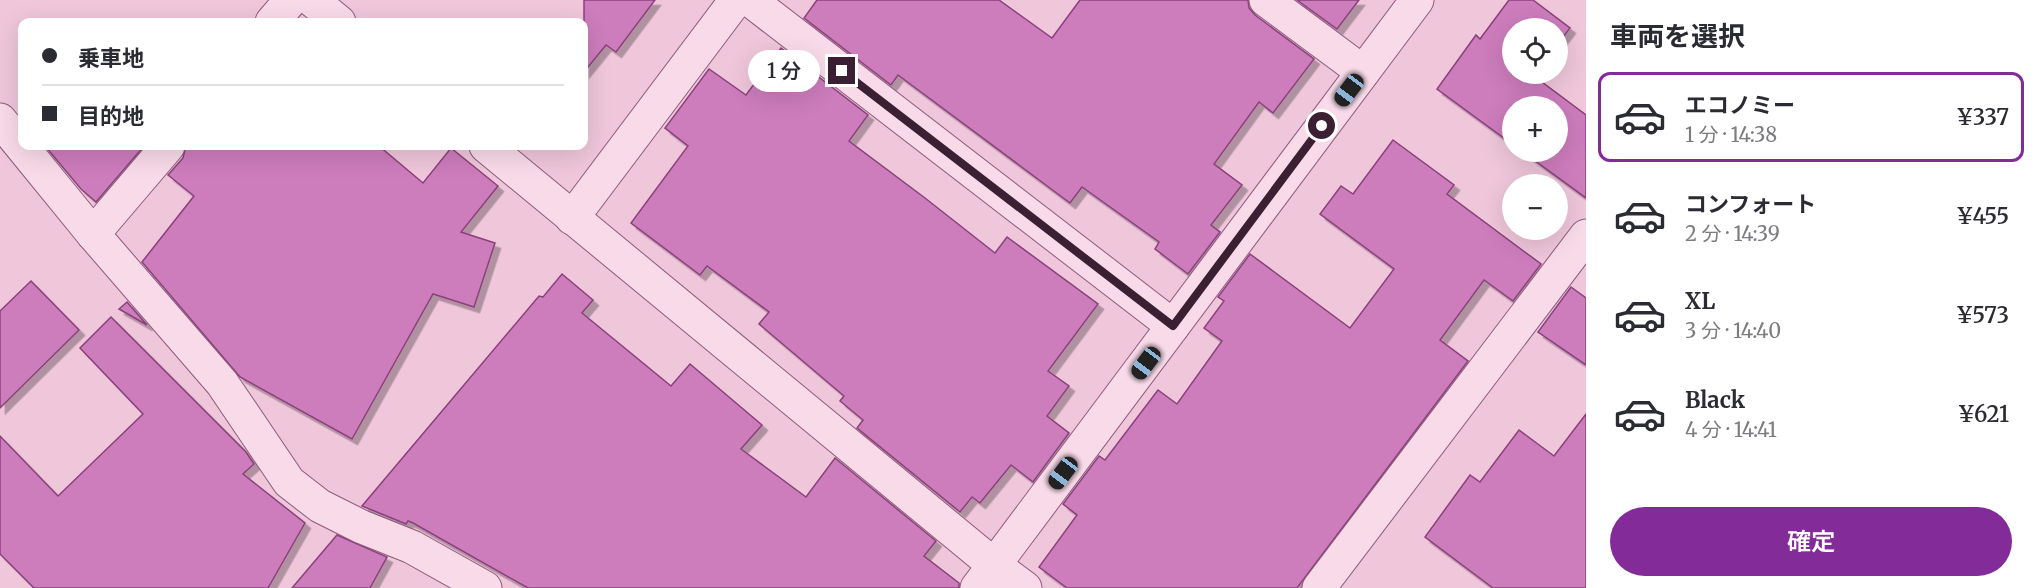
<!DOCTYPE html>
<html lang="ja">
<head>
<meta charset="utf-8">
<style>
  :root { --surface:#fff; --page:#f7f7f7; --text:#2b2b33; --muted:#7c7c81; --line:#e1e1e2; --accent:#842b9a }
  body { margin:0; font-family:Merriweather,"Noto Sans JP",serif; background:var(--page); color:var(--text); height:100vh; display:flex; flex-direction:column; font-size:22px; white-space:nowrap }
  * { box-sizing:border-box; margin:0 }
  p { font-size:20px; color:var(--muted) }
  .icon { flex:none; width:33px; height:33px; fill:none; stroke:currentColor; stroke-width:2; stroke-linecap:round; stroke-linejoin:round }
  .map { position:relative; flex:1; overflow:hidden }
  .panel { display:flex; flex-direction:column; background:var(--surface); width:450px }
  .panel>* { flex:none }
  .guide { position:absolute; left:18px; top:18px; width:570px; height:132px; border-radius:12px; box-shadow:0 6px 24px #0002; display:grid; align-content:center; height:132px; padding:0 24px; background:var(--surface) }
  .buttons { position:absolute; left:1502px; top:18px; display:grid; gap:12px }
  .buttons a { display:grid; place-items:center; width:66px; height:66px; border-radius:50%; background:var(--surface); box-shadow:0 6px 24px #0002; font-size:30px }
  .end { position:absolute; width:27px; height:27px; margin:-14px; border:8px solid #3b1f33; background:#fff; box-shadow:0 0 0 3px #fff }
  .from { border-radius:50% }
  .bubble { position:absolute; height:42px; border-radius:21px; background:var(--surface); box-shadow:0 6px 24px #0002; font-size:20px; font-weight:600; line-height:42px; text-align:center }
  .car { position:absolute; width:18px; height:36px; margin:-18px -9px; border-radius:8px; box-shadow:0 0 4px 2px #0007; background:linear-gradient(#222 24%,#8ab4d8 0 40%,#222 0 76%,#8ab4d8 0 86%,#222 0) }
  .guide b { display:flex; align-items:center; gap:21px; height:57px; font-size:22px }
  .guide b+b { border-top:2px solid var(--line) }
  .guide i { width:15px; height:15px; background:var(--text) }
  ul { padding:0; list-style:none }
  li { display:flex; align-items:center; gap:18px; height:90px; margin:0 12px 9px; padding:0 12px; border:3px solid transparent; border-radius:12px }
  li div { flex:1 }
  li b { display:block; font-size:22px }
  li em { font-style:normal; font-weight:600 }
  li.current { border-color:var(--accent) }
  li>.icon { width:54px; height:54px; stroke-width:1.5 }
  h2 { padding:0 24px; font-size:27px; line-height:72px }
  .cta { display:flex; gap:12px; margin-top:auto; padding:12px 24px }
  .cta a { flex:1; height:69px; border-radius:36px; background:var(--accent); color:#fff; font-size:24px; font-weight:600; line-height:69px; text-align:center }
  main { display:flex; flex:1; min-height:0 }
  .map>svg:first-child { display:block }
  .building { fill:#cd7cbc; stroke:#8a417c; stroke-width:1.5; filter:url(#shadow) }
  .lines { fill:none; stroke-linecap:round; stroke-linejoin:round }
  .minor-casing { stroke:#8b5b7b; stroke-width:35 }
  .minor { stroke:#f9dae9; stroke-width:33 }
  .route { stroke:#3b1f33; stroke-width:8 }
</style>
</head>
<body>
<main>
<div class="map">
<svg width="1586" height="588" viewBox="0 0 1586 588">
  <defs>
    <filter id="shadow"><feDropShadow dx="5.5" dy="5.5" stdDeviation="0" flood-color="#0004"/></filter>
  </defs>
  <rect width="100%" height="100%" fill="#efc6da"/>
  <!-- building -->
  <g class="building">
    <path d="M584,0H655L616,52L606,45L584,72Z"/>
    <path d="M817,0H999L1052,38L1080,0H1248L1249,8L1255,15L1314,59L1273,113L1259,102L1214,164L1242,185L1211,225L1220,232L1188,274L1155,249L1159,242L1082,187L1070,203L898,75L891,85L804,18Z"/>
    <path d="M1297,0H1359L1337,29Z"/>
    <path d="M1509,0H1533L1570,28L1557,45V28H1512V74H1535L1534,76L1586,115V198L1523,152H1557V106H1512V144L1437,89L1476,35L1480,39Z"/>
    <path d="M781,48L868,115L849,141L925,198L995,253L1007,237L1098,304L1048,371L1069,386L1047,416L1069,433L1033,482L1011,465L980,503L972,497L960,512L857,428L863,420L840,401L844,396L759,324L769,312L707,266L700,275L631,223L688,146L665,128L709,69L746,95Z"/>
    <path d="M1393,140L1454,185L1447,194L1541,264L1513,301L1484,280L1440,340L1468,361L1297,588H1067L1039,567L1077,515L1063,504L1099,456L1105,460L1158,390L1177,404L1222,341L1204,328L1224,301L1218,297L1250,254L1350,328L1394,269L1320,214L1341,186L1353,194Z"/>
    <path d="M45,146H144L96,202L81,189Z"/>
    <path d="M186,146H379L423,183L451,148L498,186L461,232L495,243L474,307L433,294L352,439L240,377L142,262L194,196L168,175L183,158Z"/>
    <path d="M562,274L593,300L582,313L671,386L690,364L762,425L741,449L806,497L835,458L936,541L924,556L959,583V588H528L413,523L408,521L406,524L362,506L539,296L543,297Z"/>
    <path d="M31,281L79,330L0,408V311Z"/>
    <path d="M1571,287L1586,298V365L1538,332Z"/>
    <path d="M127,302L147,325L119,309Z"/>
    <path d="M111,317L246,452L254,464L243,474L305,523L268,588H34L0,554V436L58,496L143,414L80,348Z"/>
    <path d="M1586,414V588H1493L1425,537L1470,475L1480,482L1519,430L1554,456Z"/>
    <path d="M337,535L387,557L370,588H292Z"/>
  </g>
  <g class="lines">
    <!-- minor casing -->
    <g class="minor-casing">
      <g id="minor">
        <path d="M312,0L339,22"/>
        <path d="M750,0L1173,326"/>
        <path d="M1266,0L1363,72"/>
        <path d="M272,22L291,0"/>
        <path d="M0,120L93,234L222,383L289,482L320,506L362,527L412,547L485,588"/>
        <path d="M486,146L994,565L1025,588"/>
        <path d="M572,218L736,0"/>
        <path d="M93,234L168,146"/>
        <path d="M977,588L1417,0"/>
        <path d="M1319,588L1586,236"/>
      </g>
    </g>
    <!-- minor -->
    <use href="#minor" class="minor"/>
  </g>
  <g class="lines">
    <!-- route -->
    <path class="route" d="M842,71L1173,326L1322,126"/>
  </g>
</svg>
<div class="buttons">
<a><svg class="icon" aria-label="locate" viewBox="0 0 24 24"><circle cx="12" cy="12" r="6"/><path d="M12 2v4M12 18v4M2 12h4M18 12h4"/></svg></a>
<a>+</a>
<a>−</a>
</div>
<i class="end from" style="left:1322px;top:126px"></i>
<i class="end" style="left:842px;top:71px"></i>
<div class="bubble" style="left:748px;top:50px;width:72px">1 分</div>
<i class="car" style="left:1349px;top:90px;rotate:217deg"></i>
<i class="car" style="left:1146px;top:363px;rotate:217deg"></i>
<i class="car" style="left:1063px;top:473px;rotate:217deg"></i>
<div class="guide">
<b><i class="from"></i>乗車地</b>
<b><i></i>目的地</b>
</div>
</div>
<section class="panel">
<h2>車両を選択</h2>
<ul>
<li class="current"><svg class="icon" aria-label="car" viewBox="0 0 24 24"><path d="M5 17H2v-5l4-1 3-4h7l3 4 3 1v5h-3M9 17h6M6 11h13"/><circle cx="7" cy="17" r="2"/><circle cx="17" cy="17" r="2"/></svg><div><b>エコノミー</b><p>1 分 · 14:38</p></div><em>¥337</em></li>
<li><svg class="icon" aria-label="car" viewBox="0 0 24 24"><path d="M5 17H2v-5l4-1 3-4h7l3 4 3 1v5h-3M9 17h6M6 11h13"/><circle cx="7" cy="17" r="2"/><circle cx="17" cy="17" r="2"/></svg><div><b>コンフォート</b><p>2 分 · 14:39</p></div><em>¥455</em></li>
<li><svg class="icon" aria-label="car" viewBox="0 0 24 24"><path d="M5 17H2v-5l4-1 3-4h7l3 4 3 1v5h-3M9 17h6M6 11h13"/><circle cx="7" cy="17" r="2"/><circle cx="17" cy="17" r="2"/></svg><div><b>XL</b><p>3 分 · 14:40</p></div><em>¥573</em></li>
<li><svg class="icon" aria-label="car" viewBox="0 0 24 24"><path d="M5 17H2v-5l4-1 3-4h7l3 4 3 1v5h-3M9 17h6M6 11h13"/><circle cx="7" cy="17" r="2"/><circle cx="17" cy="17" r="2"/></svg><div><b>Black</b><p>4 分 · 14:41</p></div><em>¥621</em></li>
</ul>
<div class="cta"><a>確定</a></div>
</section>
</main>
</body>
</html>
